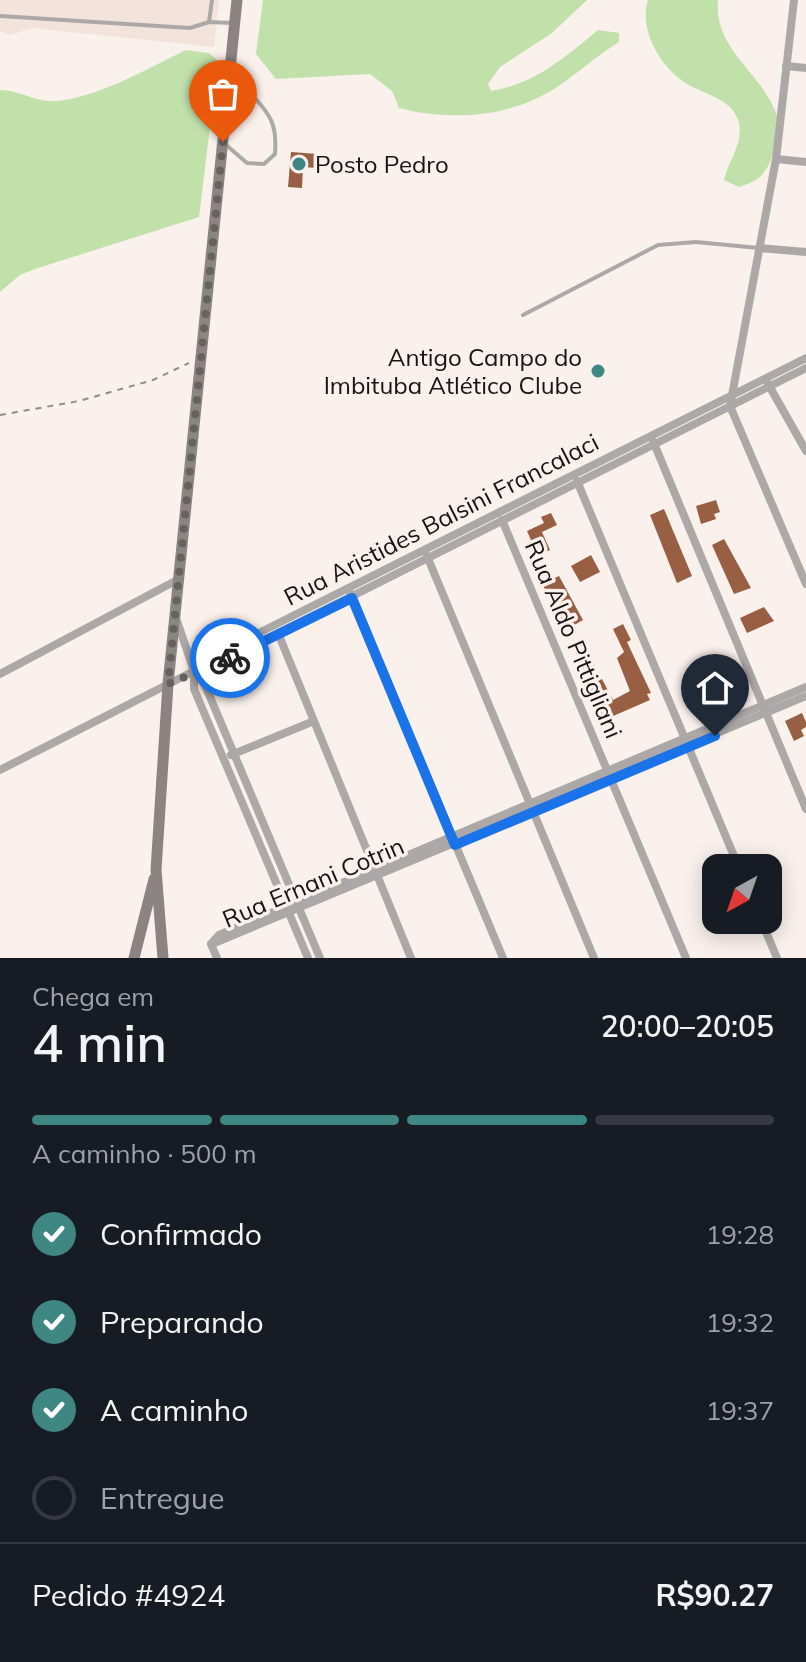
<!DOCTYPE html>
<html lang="pt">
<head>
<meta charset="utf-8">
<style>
	body { margin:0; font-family:Mulish,sans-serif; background:#242831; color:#f1f3f6; height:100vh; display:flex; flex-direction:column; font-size:30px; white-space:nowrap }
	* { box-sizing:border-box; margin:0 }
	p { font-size:26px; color:#9ea1a6 }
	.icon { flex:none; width:44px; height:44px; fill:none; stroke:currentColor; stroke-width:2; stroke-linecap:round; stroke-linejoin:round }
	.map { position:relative; height:958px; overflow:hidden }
	.side { display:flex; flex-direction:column; background:#171b24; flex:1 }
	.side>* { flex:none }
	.needle { width:52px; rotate:220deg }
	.buttons { position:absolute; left:702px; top:854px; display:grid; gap:16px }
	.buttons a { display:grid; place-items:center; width:80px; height:80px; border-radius:16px; background:#171b24; box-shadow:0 4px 20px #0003; font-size:40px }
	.pin { position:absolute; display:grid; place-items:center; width:68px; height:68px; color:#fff; margin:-82px -34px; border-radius:50% 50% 50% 0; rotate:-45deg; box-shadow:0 0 8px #0007 }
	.pin .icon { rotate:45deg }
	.courier { position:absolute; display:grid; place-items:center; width:80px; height:80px; margin:-40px; border:6px solid #1a73e8; border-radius:50%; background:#fff; color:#222; box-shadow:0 2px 10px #0007 }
	.overview em { font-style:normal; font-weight:600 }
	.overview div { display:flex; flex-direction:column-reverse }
	.overview { display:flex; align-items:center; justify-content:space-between; height:136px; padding:0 32px }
	h1 { font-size:52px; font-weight:600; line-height:60px }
	.bar { display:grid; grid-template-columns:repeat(4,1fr); gap:12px 8px; align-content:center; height:96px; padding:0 32px }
	.bar i { height:10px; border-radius:6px; background:#363941 }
	.bar .selected { background:#3f8784 }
	.bar p { grid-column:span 4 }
	.line { display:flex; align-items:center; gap:20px; padding:0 32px; border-top:2px solid #363941 }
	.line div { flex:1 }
	ol { padding:0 32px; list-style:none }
	li { display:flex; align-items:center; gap:24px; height:88px }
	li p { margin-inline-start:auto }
	li .icon { padding:8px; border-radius:50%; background:#3f8784; color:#fff; stroke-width:4 }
	li:last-child { color:#9ea1a6 }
	li i { width:44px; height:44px; border:4px solid #363941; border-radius:50% }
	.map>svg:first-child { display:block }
	.built { fill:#f4e3db }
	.green { fill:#c1e1ab }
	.building { fill:#985f42 }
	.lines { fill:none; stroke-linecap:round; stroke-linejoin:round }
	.path { stroke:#928b88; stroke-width:2; stroke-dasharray:6 6; stroke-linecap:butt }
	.lane { stroke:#ada8a8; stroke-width:4 }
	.street { stroke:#ada8a8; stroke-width:8 }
	.secondary { stroke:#8b8483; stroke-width:11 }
	.done { stroke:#67615f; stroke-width:8; stroke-dasharray:0 14.4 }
	.route { stroke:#1a73e8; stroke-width:10 }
	.poi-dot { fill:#3f8784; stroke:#faf0ec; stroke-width:3 }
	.labels { text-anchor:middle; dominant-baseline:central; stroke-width:7; stroke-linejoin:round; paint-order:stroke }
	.poi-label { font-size:24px; fill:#181413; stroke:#faf0ec; text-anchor:start }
	.street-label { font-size:24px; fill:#181413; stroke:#faf0ec }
</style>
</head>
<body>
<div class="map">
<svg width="806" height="958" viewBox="0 0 806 958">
	<rect width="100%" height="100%" fill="#faf0ec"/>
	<path class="built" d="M0,0H219L214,47L32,28L9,35L0,31Z"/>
	<path class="green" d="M263,0H587L552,33L500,67L488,84L491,91C535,84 564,58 598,30L619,33V42C596,56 576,75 554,89C508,118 449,121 399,108L392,91L370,74L276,79L256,54Z
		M648,0H718C713,48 761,72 776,113C781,126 775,143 772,156C766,175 758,181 739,187L724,180C729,159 745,142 738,120C732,100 705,94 689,85C662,70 638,30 648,0Z
		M186,50L209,53L218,61L199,217L35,269L20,275L0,292V90C19,90 38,103 56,101C100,97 146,69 186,50Z"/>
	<path class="building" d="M291,152L318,154L317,168L303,167L302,188L288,187Z
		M716,500L720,512L714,514L716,519L701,524L696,506Z
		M664,509L692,576L677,583L650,515Z
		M551,513L557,525L542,532L550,550L535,557L531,550L535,549L527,531L544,523L541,517Z
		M724,539L751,588L734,594L712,545Z
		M591,555L600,572L580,582L571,566Z
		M559,576L583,620L567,629L542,584Z
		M764,607L774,621L747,633L740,618Z
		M623,624L631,640L627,642L651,693L647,694L650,700L604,720L578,669L593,662L613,700L630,691L617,658L624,652L613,629Z
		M802,713L806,722V727L801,730L804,736L794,741L785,721Z"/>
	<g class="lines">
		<path class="path" d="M0,415L79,401L153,380L189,363"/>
		<path class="lane" d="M0,16L190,28L209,22L232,23
			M209,22L212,0
			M225,144L247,163L264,164L275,154C277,126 272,116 252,95L230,109
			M523,315L658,245L696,242L759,248"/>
		<path class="street" d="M794,0L776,159L730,406L806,584
			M786,66L806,68
			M776,159L806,162
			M759,248L806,252
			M767,382L806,451
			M653,441L806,809
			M577,481L739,868
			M502,520L686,958
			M427,556L594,958
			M350,593L503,958
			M177,621L194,671L205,685L320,958
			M278,633L411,958
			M195,670L207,659L806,358
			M194,672V689L308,958
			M0,674L179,579
			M231,755L314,721
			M0,770L194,671L211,667L806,368
			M761,920L777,958
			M211,944L219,935L806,687
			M211,944L217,958
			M212,944L806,696"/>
		<path class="secondary" d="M134,958L154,879
			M163,958L156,870L168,684L237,0"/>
	</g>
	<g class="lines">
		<path class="done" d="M223,142L168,684L230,658"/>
		<path class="route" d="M230,658L352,598L455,845L715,736"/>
	</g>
	<g class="poi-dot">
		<circle cx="299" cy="164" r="8"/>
		<circle cx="598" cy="371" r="8"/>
	</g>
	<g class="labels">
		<g class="poi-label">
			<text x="315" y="164">Posto Pedro</text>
			<text x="582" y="357" text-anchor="end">Antigo Campo do<tspan x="582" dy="28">Imbituba Atlético Clube</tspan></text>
		</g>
		<g class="street-label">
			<text transform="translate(441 519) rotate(-27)">Rua Aristides Balsini Francalaci</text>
			<text transform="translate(574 639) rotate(67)">Rua Aldo Pittigliani</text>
			<text transform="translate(313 882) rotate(-23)">Rua Ernani Cotrin</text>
		</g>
	</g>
</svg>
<div class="buttons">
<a><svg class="needle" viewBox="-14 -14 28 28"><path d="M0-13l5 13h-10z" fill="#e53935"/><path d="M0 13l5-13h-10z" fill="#9ea1a6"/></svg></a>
</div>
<div class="pin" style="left:223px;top:142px;background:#ea580c"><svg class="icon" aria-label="bag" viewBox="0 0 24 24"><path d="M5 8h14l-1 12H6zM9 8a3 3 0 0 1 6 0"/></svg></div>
<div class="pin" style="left:715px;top:736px;background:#1f2937"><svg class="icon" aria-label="home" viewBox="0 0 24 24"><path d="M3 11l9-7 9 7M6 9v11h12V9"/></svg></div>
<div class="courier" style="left:230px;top:658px"><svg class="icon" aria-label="bike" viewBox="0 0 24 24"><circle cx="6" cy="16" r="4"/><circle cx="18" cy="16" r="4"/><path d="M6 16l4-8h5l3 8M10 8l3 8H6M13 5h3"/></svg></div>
</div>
<section class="side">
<div class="overview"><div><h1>4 min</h1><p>Chega em</p></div><em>20:00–20:05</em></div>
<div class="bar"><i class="selected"></i><i class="selected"></i><i class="selected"></i><i></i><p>A caminho · 500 m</p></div>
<ol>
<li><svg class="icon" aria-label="check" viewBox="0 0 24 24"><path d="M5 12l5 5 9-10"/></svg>Confirmado<p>19:28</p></li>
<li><svg class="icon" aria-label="check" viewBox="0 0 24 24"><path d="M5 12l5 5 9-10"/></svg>Preparando<p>19:32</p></li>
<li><svg class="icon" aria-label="check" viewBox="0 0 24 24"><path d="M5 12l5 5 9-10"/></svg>A caminho<p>19:37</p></li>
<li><i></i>Entregue</li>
</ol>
<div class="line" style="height:104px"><div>Pedido #4924</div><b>R$90.27</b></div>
</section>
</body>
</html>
